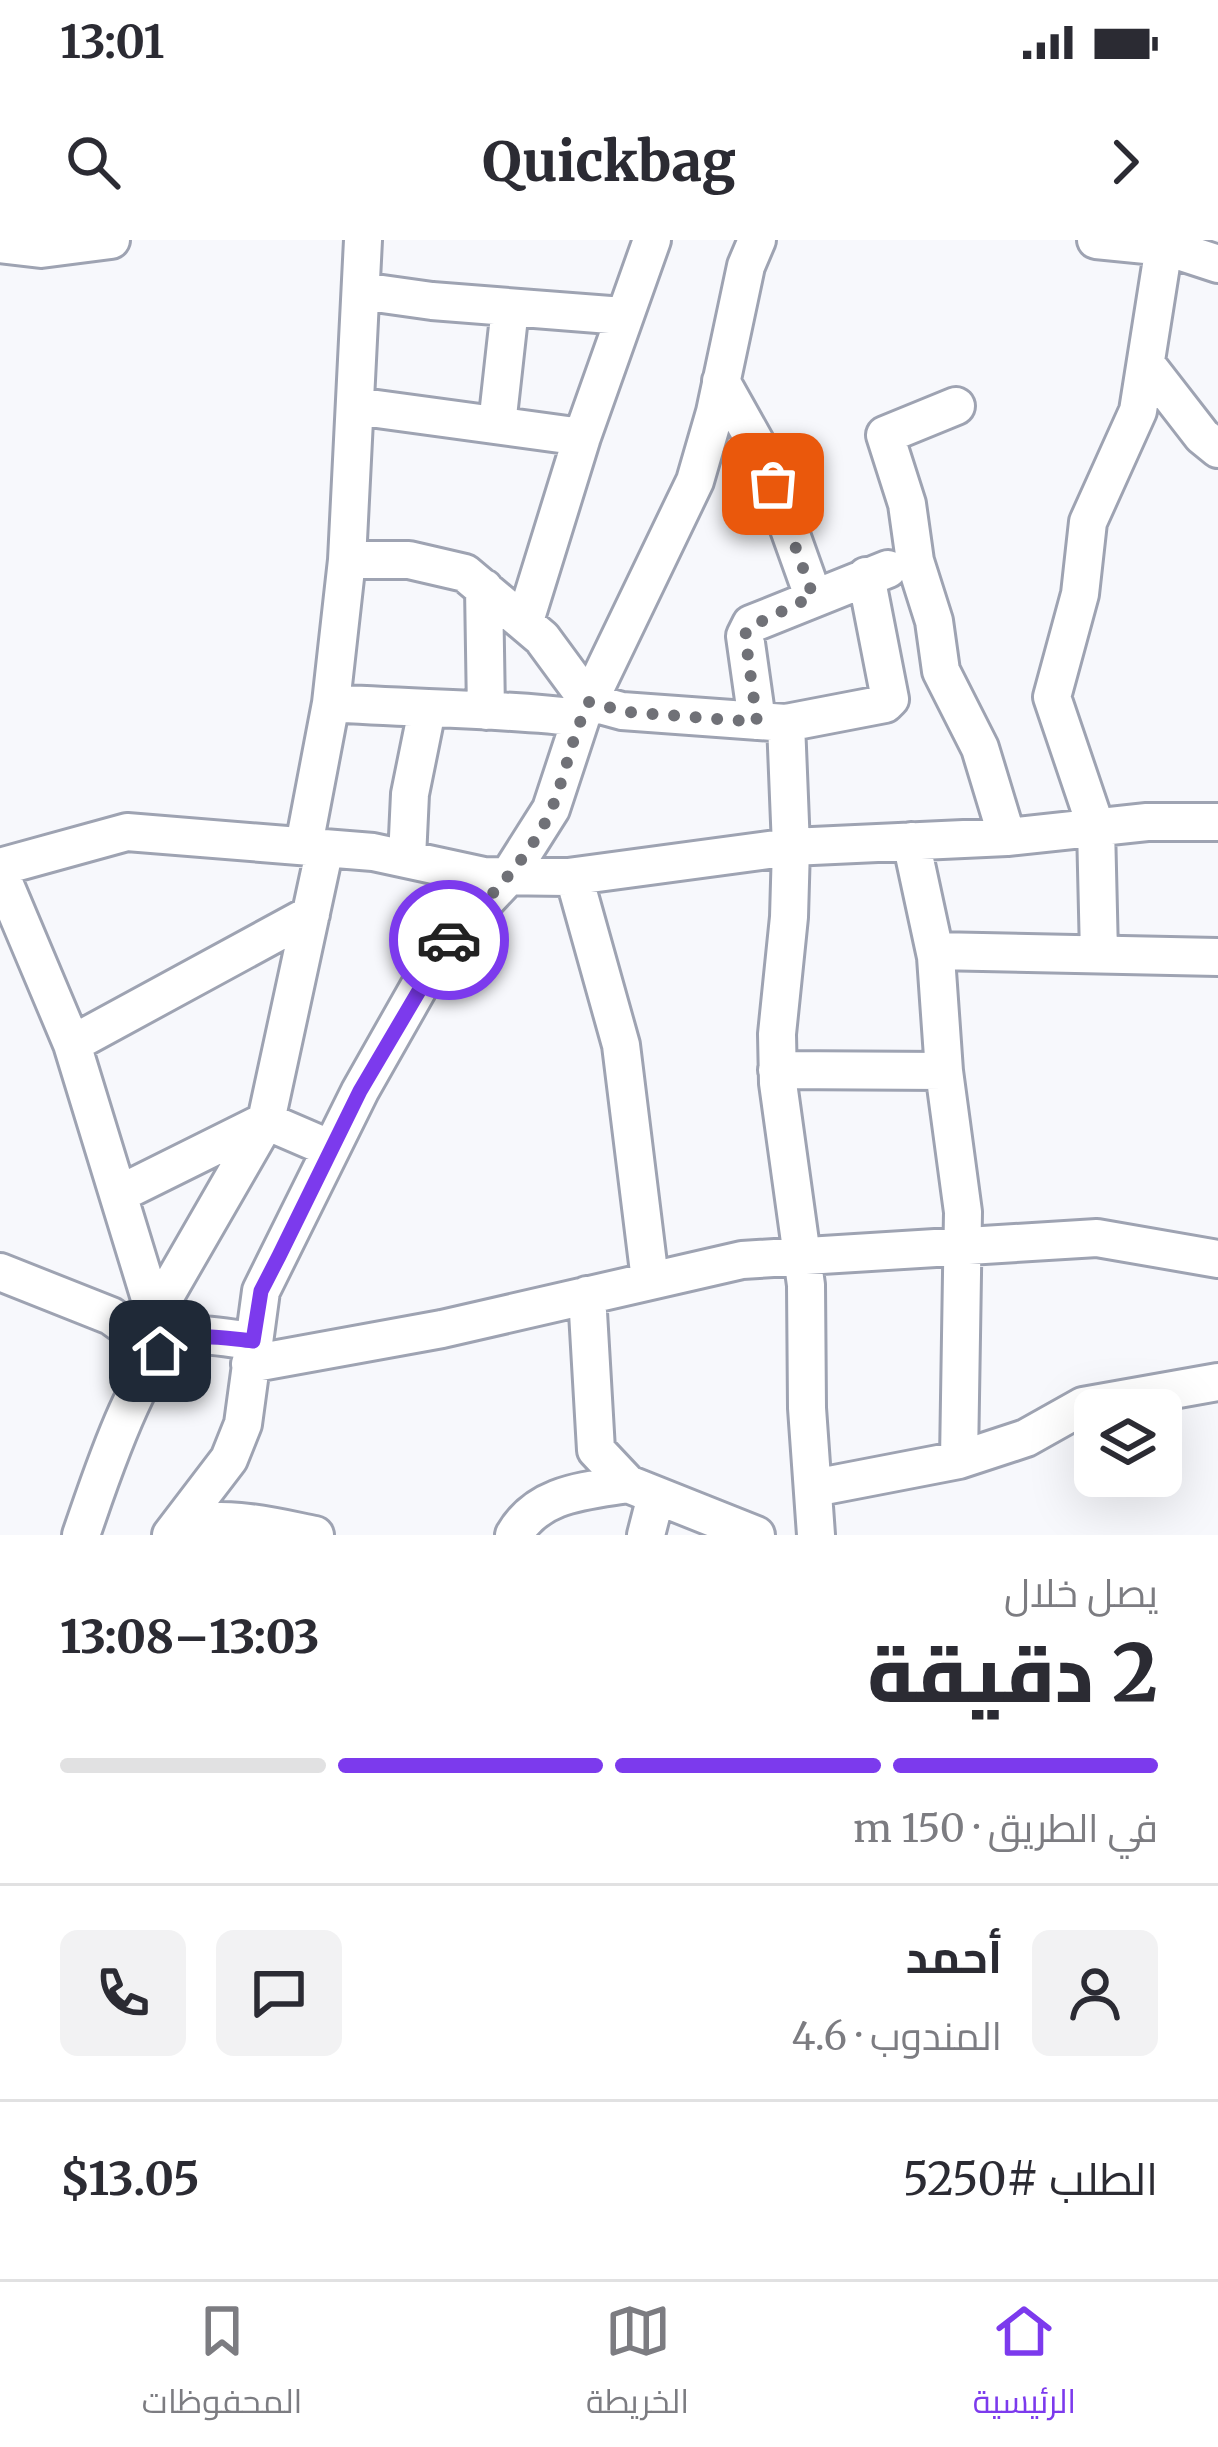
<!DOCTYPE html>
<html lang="ar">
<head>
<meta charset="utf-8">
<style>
	body { margin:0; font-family:Merriweather,Cairo,serif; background:#f2f2f3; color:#2b2b33; direction:rtl; height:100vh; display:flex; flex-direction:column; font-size:45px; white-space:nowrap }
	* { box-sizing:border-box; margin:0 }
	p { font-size:39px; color:#7c7c81 }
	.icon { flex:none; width:66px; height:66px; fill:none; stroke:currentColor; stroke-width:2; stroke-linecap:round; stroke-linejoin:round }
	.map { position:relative; height:1295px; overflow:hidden; direction:ltr }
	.side { display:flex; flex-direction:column; background:#fff; flex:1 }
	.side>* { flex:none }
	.controls { position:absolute; left:1074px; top:1149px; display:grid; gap:24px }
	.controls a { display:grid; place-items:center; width:108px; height:108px; border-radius:18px; background:#fff; box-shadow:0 12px 48px #0002; font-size:60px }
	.pin { position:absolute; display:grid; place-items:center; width:102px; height:102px; color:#fff; margin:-51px; border-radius:24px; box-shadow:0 6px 18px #0006 }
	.courier { position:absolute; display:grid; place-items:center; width:120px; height:120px; margin:-60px; border:9px solid #7c3aed; border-radius:50%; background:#fff; color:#222; box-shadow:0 3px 15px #0007 }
	.summary em { font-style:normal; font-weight:800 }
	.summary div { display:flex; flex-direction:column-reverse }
	.summary { display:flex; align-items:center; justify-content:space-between; height:204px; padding:0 60px }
	h1 { font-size:78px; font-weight:800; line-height:90px }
	.bar { display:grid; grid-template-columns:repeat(4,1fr); gap:18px 12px; align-content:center; height:144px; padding:0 60px }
	.bar i { height:15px; border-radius:9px; background:#e1e1e2 }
	.bar .selected { background:#7c3aed }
	.bar p { grid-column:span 4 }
	.line { display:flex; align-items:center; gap:30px; padding:0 60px; border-top:3px solid #e1e1e2 }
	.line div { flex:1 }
	.round { display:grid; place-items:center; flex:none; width:126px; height:126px; border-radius:18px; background:#f2f2f3 }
	.status { display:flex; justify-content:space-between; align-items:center; height:84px; padding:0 60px; background:#fff; direction:ltr }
	.status svg { height:33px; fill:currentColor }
	header { display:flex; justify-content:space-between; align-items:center; height:156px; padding:0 60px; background:#fff; font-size:54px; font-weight:800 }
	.tab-bar { display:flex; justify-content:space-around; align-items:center; height:168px; border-top:3px solid #e1e1e2; background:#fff; font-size:33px; color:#7c7c81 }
	.tab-bar a { display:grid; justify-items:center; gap:6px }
	.tab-bar .selected { color:#7c3aed }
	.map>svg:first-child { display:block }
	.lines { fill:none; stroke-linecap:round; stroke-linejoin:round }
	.minor-casing { stroke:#9ea3b2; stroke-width:42 }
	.minor { stroke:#fff; stroke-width:36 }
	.done { stroke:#707177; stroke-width:12; stroke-dasharray:0 21.6 }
	.route { stroke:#7c3aed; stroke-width:15 }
</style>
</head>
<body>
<div class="status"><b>13:01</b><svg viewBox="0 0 49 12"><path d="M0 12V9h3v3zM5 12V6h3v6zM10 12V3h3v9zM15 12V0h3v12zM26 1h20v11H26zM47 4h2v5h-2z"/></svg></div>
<header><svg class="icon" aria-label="forward" viewBox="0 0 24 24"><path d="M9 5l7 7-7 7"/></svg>Quickbag<svg class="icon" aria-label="search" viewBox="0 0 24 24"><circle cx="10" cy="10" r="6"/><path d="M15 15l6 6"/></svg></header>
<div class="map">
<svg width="1218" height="1295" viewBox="0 0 1218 1295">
	<rect width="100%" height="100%" fill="#f7f8fc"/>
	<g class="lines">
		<g class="minor-casing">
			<path id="minor" d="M1096,0L1166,7L1218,24
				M0,4L41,9L111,0
				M361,51L432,61L623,76
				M1147,125L1202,196L1218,209
				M721,141L763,216L813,356
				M355,166L582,197
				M956,166L885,195L907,264L915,321L934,381L941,431L980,508L1007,597
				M497,185L510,68
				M347,320H409L465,333L542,398L589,462L622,471L786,483L885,464L890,459L866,336
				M484,348L486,471
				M525,381L582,197L652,0
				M331,463C415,469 498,468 581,478
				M757,481L745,396L751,384L888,329
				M786,483L791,607L789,677L777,794L778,843L806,1045L807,1168L816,1295
				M911,601L936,717L944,831L963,972L959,1220
				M304,605L331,463L347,320L363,0
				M407,618L410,554L427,470
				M0,627L127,592L373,612L484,636L568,637L791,607L1007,597L1147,582H1218
				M0,633L72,804L155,1075
				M574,637L621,805L650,1040
				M935,711L1218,717
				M1099,714L1096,587L1052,457L1080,354L1088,282L1138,171L1165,0
				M72,804L311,674
				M777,830L944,831
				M119,954L266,881L331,909
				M0,1032L111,1076L157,1109
				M587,1055L596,1210L628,1244L756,1295
				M141,1098L266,881L325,608
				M250,1124L442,1089L742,1020L1097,998L1218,1019
				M814,1248L959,1220L1026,1198L1083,1166L1218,1142
				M179,1286C225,1274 270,1286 315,1295
				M81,1295C96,1253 139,1114 179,1099C200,1091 230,1099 253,1101
				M171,1295L229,1219L243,1184L261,1051L360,851L441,708L508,637L551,569L581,478L695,241L715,172L746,26L757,0
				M514,1295C538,1253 584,1251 628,1244
				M646,1295L656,1256"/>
		</g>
		<use href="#minor" class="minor"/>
	</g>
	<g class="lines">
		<path class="done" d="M449,700C486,659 530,620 552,568C566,533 572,495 589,462L628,472L757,482L745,395L748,388L813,356L773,244"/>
		<path class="route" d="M160,1111C188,1089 220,1098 253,1101L261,1051L279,1016L360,851L449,700"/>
	</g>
</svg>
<div class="controls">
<a><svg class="icon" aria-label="layers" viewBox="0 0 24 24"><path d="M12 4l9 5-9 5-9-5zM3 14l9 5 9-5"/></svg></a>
</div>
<div class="pin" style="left:773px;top:244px;background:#ea580c"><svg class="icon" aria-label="bag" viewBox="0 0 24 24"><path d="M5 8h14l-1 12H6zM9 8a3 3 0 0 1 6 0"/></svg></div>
<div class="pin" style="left:160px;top:1111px;background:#1f2937"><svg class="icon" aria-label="home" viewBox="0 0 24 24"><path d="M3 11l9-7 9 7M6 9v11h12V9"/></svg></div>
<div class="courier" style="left:449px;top:700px"><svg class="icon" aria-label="car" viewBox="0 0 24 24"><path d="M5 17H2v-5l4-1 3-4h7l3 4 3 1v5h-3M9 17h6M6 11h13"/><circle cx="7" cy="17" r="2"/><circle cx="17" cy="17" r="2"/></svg></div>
</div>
<section class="side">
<div class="summary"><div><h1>2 دقيقة</h1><p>يصل خلال</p></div><em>13:03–13:08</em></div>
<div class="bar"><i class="selected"></i><i class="selected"></i><i class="selected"></i><i></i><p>في الطريق · 150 m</p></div>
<div class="line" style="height:216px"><a class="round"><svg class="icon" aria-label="person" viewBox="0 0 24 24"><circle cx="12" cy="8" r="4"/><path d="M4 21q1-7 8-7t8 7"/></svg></a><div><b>أحمد</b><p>المندوب · 4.6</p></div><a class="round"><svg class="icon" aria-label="chat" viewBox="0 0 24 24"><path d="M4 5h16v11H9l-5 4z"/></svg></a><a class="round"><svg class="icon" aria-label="phone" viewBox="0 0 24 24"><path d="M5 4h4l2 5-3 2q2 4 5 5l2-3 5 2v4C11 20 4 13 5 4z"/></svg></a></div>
<div class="line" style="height:156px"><div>الطلب #5250</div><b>$13.05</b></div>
</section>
<nav class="tab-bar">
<a class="selected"><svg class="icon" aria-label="home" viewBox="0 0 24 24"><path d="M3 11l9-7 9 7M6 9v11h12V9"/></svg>الرئيسية</a>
<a><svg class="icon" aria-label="map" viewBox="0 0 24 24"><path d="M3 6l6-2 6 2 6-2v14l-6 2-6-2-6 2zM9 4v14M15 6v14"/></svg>الخريطة</a>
<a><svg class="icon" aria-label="saved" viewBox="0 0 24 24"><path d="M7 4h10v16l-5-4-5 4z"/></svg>المحفوظات</a>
</nav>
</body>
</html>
